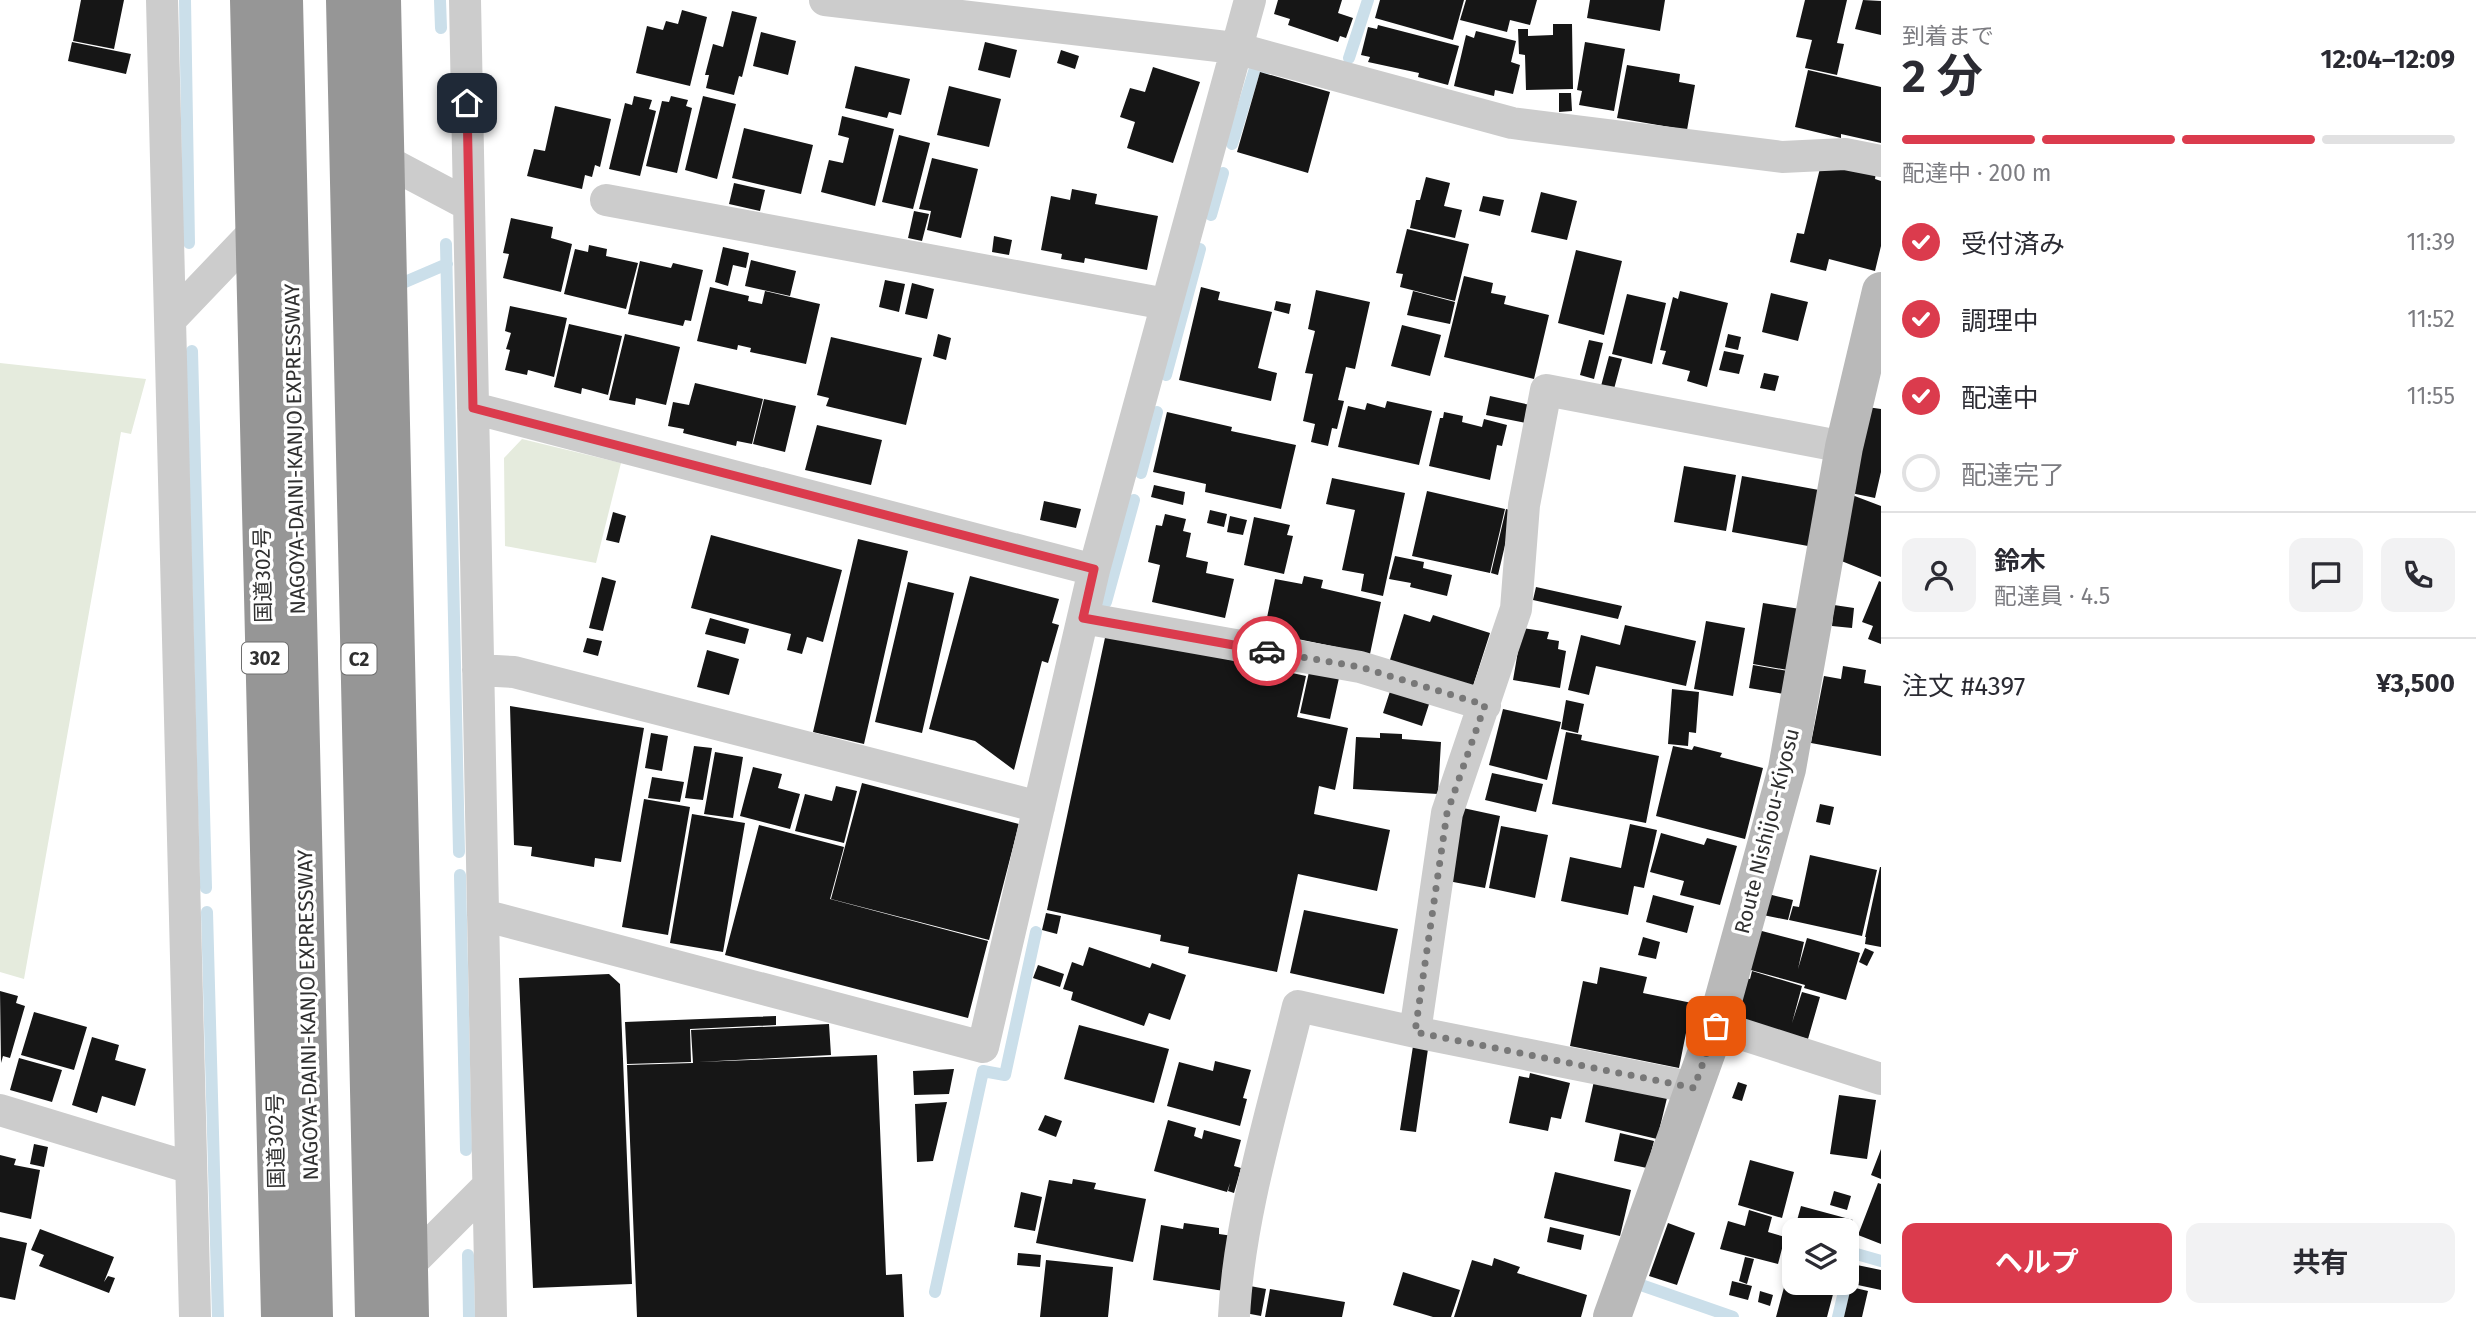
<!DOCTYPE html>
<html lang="ja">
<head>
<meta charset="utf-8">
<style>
	body { margin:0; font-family:"Fira Sans","Noto Sans JP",sans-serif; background:#f2f2f3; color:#2b2b33; height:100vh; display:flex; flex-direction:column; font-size:26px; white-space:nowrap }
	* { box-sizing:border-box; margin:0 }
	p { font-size:23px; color:#7c7c81 }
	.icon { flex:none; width:38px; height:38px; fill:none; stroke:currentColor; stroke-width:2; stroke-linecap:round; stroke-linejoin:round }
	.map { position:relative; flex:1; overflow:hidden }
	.panel { display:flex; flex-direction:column; background:#fff; width:595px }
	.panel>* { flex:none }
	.fabs { position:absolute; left:1782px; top:1218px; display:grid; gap:14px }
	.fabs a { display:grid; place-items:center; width:77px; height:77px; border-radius:14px; background:#fff; box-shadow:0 4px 10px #0003; font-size:35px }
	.pin { position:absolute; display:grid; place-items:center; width:60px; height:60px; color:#fff; margin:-30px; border-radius:14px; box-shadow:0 4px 10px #0006 }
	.courier { position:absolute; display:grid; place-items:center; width:70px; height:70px; margin:-35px; border:5px solid #db3b4d; border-radius:50%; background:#fff; color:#222; box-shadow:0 2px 9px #0007 }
	.overview em { font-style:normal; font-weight:700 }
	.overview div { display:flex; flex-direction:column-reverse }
	.overview { display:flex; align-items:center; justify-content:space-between; height:119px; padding:0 21px }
	h1 { font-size:46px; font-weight:700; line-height:52px }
	.bar { display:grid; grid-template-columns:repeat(4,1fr); gap:10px 7px; align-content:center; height:84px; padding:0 21px }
	.bar i { height:9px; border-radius:5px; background:#e1e1e2 }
	.bar .current { background:#db3b4d }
	.bar p { grid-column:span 4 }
	.line { display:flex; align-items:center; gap:18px; padding:0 21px; border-top:2px solid #e1e1e2 }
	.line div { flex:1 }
	.round { display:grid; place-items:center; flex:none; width:74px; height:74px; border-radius:14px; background:#f2f2f3 }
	ol { padding:0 21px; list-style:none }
	li { display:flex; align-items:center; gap:21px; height:77px }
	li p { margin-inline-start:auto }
	li .icon { padding:7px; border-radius:50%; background:#db3b4d; color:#fff; stroke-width:4 }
	li:last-child { color:#7c7c81 }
	li i { width:38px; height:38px; border:4px solid #e1e1e2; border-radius:50% }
	.cta { display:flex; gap:14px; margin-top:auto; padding:14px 21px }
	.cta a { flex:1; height:80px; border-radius:14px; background:#db3b4d; color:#fff; font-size:28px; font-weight:700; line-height:80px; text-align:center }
	.cta a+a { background:#f2f2f3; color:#2b2b33 }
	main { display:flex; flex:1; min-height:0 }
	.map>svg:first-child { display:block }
	.green { fill:#e5ebdd }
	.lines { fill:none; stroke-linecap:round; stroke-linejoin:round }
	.stream { stroke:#cbdfea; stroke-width:12 }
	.building { fill:#161616 }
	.street { stroke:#ccc; stroke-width:32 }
	.secondary { stroke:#b9b9b9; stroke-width:38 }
	.highway { stroke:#969696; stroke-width:38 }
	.done { stroke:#787878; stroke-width:7; stroke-dasharray:0 12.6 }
	.route { stroke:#db3b4d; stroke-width:9 }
	.labels { text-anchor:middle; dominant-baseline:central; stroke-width:7; stroke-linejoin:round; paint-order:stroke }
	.shield { fill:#fff; stroke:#6d6d6d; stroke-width:2 }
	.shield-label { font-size:19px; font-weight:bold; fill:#2f2f2f }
	.street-label { font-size:21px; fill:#2f2f2f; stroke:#fff }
</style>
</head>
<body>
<main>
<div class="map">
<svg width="1881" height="1317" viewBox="0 0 1881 1317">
	<rect width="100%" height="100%" fill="#fff"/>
	<path class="green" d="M0,363L146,379L131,434L121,432L24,979L0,972Z
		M522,439L621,463L596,563L505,546L504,458Z"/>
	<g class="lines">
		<path class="stream" d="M185,0L189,243
			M440,0L441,28
			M1349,58L1368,0
			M1232,144L1256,65L1268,68
			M1211,215L1223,173
			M446,244L459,852
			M405,282L447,264
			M192,351L206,888
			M1166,375L1200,249
			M1141,473L1157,412
			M1106,602L1134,500
			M460,875L466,1150
			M207,912L218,1317
			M468,1255L469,1317
			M1846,1282L1853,1253L1881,1261
			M1641,1285L1733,1317
			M935,1292L983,1071L1005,1075L1036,932
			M1838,1317L1846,1283"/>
	</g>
	<path class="building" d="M81,0H124L114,49L73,41Z
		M1278,0H1342L1338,13L1353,18L1346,38L1340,36L1338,42L1288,25L1290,19L1274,14Z
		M1380,0H1464L1453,40L1375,18Z
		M1466,0H1537L1530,25L1510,20L1507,32L1460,20Z
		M1590,0H1665L1660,31L1587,18Z
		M1805,0H1847L1837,43L1844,44L1837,75L1805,68L1812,40L1796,37Z
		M1863,0L1881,1V35L1855,29Z
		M682,10L707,17L690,86L636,73L647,26L663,30L666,21L678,24Z
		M732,11L757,17L742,77L739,76L734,95L706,88L709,75H705L713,44L723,47Z
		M1553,24H1572L1573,89L1526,90L1525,55L1519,54L1518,29H1528V36L1553,35Z
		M1378,25L1459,46L1448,85L1418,77L1419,73L1368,62L1370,57L1361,55L1368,27L1377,29Z
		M1476,31L1516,41L1511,62L1520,65L1513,94L1495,90L1494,96L1454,86L1466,35L1474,38Z
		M761,32L796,41L788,75L753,66Z
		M72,42L131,54L126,74L68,61Z
		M985,42L1017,50L1010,78L978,70Z
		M1585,42L1625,49L1614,111L1579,105L1582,91L1577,90Z
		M1061,50L1079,56L1075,69L1057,63Z
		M1627,65L1680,74L1679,82L1695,85L1687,130L1617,118Z
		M855,66L910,79L901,115L889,112L887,118L845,108Z
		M1153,67L1200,82L1173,163L1127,148L1135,122L1120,117L1130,88L1145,92Z
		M1808,70L1881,87V143L1841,134V138L1795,127Z
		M1260,72L1330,92L1308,173L1237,152Z
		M949,86L1001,99L989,147L937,135Z
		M1559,93H1571L1572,111L1559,112Z
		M634,96L652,100L649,109L656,111L640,176L609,169L625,103L632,105Z
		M671,96L688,100L686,106L692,108L677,173L646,166L662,101L669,102Z
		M703,96L736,104L717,179L685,170Z
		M555,106L611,119L600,167L595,165L592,177L585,175L582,189L527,176L534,149L545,151Z
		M842,116L894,129L875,206L821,192L829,160L843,163L849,138L838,135Z
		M744,128L813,145L801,194L732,178Z
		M899,135L930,143L913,209L882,202Z
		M932,158L978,169L961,238L927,230L931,211L919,209Z
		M1822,160L1876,172L1875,179L1881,181V246L1875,271L1829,259L1826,271L1790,262L1797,233L1804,234Z
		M1426,177L1450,183L1444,206L1462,210L1455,238L1410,228L1416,200H1420Z
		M734,183L765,190L760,211L729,204Z
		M1072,189L1097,194L1095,204L1158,216L1147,270L1085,258L1084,263L1061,259L1062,254L1041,250L1051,196L1070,200Z
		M1541,192L1577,201L1567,240L1531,232Z
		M1483,196L1504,200L1500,216L1479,211Z
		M914,211L929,214L922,241L908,238Z
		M511,218L553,227L551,238L572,244L561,292L503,278L509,254L503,253Z
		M1407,229L1469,244L1455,301L1400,287L1403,274L1396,273Z
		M994,236L1012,240L1009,255L992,252Z
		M589,245L607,249L606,256L638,263L626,309L564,294L575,249L588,252Z
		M723,247L749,253L746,268L733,265L728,286L715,282Z
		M1576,250L1622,261L1604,335L1558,323Z
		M751,260L796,271L790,296L745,286Z
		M640,261L671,268L673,263L703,270L691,321L685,320L683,326L628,314Z
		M1464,276L1493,283L1491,293L1506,296L1504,304L1549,315L1534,379L1444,357Z
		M885,280L905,284L899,312L879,307Z
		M912,283L934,289L927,319L905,314Z
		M710,287L749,296L748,301L762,304L765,291L820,304L806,364L750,352L751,348L738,345L737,350L697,341Z
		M1201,287L1220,292L1218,300L1272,312L1258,368L1277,373L1271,401L1179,380Z
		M1316,290L1370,302L1355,369L1346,367L1338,400L1344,401L1337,429L1332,428L1328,446L1311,442L1315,424L1303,421L1313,374L1305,373L1315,331L1308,329Z
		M1413,291L1455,302L1450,324L1407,315Z
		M1680,291L1728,303L1707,387L1687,381L1690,371L1662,364L1666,351L1660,350L1673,297L1678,299Z
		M1771,293L1808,302L1798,341L1762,332Z
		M1627,294L1666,303L1652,364L1612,354Z
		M1276,301L1291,304L1289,314L1274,310Z
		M510,306L567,318L554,377L528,370L527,375L505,370L510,350L506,349L511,333L505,331Z
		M569,324L622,336L608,395L582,388L581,394L554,387Z
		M1402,325L1441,335L1430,376L1391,366Z
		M625,334L680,347L666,405L636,398L635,405L609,400Z
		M938,334L951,338L946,360L933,356Z
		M1728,334L1741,337L1738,350L1725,347Z
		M831,337L922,358L906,425L826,406L829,398L817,395Z
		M1589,340L1603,343L1594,379L1580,375Z
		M1724,351L1744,355L1739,374L1719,370Z
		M1609,356L1622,359L1614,389L1601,386Z
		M1764,373L1779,376L1775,391L1760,388Z
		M695,383L763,399L752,444L737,441L736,446L683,433L684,429L668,426L673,402L689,405Z
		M1490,396L1530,405L1526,423L1486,415Z
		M764,399L796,406L785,452L753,444Z
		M1387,401L1432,411L1419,465L1338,447L1348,406L1365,410L1367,403L1385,408Z
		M1867,407L1881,409V472L1875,498L1851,493Z
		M1167,412L1232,427L1231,431L1296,445L1281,509L1205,492L1206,484L1153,472Z
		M1444,412L1463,416L1462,422L1482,427L1484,419L1507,425L1502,446L1497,445L1490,480L1429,466L1440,418H1443Z
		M817,425L882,440L871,485L805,470Z
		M1684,466L1736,475L1726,531L1674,522Z
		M1742,476L1819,490L1808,546L1732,532Z
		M1332,478L1405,493L1383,596L1361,591L1364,574L1342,570L1355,510L1326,504Z
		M1154,485L1185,492L1183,505L1151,497Z
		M1427,491L1505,509L1490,573L1412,556Z
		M1852,495L1881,506V577L1839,560Z
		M1044,501L1081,509L1076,528L1040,520Z
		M1506,509L1513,511L1498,575L1491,573Z
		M1210,510L1227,514L1224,527L1207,523Z
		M613,512L626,516L619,543L606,540Z
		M1165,514L1186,519L1183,531L1191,533L1186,557L1208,562L1206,573L1234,579L1225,618L1152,602L1160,565L1148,562L1156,525L1162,526Z
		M1230,516L1247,520L1243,535L1227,532Z
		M1254,517L1290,525L1287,535L1293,536L1284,574L1244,565Z
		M711,535L842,570L823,642L807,637L802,654L787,650L791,634L691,608Z
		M858,539L908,551L864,744L813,732Z
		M1395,556L1424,562L1423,568L1452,575L1447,596L1410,587L1411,583L1389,579Z
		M970,576L1059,599L1052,623L1059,625L1048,663L1042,661L1014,770L975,741L929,729Z
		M1304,576L1323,580L1321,588L1381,602L1370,654L1264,632L1275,579L1302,584Z
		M602,577L616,581L603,631L589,628Z
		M1879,581L1881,582V644L1868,639L1873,626L1862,622Z
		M908,582L954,593L922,733L875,722Z
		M1536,587L1622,606L1618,619L1533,600Z
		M1763,603L1800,609L1788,670L1753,664Z
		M1834,605L1854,608L1852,628L1832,626Z
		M1404,614L1430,622L1433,615L1490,633L1472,689L1389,663Z
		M710,618L749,629L745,644L705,634Z
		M1706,621L1745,628L1733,696L1694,689Z
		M1625,625L1696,641L1686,686L1596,666L1589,695L1568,690L1581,635L1620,645Z
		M1522,628L1549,632L1547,639L1559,641L1558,649L1566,651L1560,688L1513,680Z
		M1106,633L1306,676L1297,717L1348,728L1335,790L1319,786L1314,814L1390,830L1377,891L1298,874L1277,972L1188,953L1189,947L1160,941L1161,935L1047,910Z
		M587,638L602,641L598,656L583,652Z
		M707,650L739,659L729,695L697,687Z
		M1753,665L1788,671L1784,694L1749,688Z
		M1843,666L1866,670L1864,683L1881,686V756L1811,743L1824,676L1841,679Z
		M1309,672L1339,678L1330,719L1300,713Z
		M1392,685L1431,698L1422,726L1383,713Z
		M1672,689L1699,692L1696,733L1689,732L1688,746L1668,744Z
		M1566,700L1584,704L1578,733L1561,729Z
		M510,706L644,728L621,862L595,858L594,867L531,856L532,847L514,845Z
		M1503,709L1561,722L1547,780L1489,765Z
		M1566,732L1582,735L1581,740L1659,756L1646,823L1552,804Z
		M651,733L668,736L662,771L645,768Z
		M1380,733L1402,734V739L1441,742L1438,794L1353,789L1356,737L1380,738Z
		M694,746L712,748L703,800L685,798Z
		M1673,746L1692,750L1694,746L1722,753L1720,757L1763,768L1745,839L1656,816Z
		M715,752L743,757L733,818L704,814Z
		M753,767L782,774L778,788L800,794L790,829L740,816Z
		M1492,773L1543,784L1536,812L1485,800Z
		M652,777L684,782L680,802L648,798Z
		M862,783L1019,824L989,940L831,899Z
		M836,786L857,791L844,843L795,831L805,794L832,801Z
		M644,799L690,807L668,935L622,927Z
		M1820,804L1834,807L1830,825L1816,822Z
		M1463,808L1500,816L1485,888L1448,881Z
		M692,814L745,823L723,952L670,943Z
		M1630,824L1657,830L1644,888L1634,886L1628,915L1561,901L1570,857L1621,868Z
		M759,825L844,847L830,899L988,941L968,1018L725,955Z
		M1501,826L1548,835L1535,898L1489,888Z
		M1661,833L1704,845L1707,838L1737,846L1720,905L1680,895L1684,881L1650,872Z
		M1810,855L1877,870L1862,936L1789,920L1793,906L1799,907Z
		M1880,867H1881V947L1865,944L1866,937H1865Z
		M1768,894L1793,900L1788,920L1763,915Z
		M1653,895L1694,906L1687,933L1646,922Z
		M1304,910L1398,929L1384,994L1290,973Z
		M1046,913L1061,916L1057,934L1042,930Z
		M1758,930L1804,942L1798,969L1807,938L1860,953L1846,1000L1804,988L1805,985L1747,969Z
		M1643,937L1660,942L1656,959L1638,955Z
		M1089,947L1150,968L1152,963L1186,975L1170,1020L1149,1013L1144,1026L1071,1000L1073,992L1063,989L1072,962L1083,966Z
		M1865,948L1874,952L1867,966L1859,962Z
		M1038,965L1064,974L1060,987L1033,978Z
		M1600,967L1647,977L1643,993L1692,1003L1679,1068L1570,1046L1583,981L1597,984Z
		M1752,971L1802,986L1792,1023L1802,992L1820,997L1808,1039L1733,1019L1745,978L1750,979Z
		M609,974L620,984L632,1284L533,1288L519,978Z
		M0,991L18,996L16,1003L25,1006L10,1058L3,1056L1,1063Z
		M34,1012L87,1027L74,1070L21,1055Z
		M776,1016V1025L690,1029L691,1062L627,1064L625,1022Z
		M829,1024L831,1055L698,1062L877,1055L886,1275L902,1274L904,1317H637L627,1065L693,1063L691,1030Z
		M1079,1025L1169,1049L1154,1103L1064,1079Z
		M92,1037L119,1045L115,1060L146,1069L135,1106L102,1096L97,1113L72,1105Z
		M1413,1046L1428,1049L1416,1132L1400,1130Z
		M19,1058L62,1070L52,1102L10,1090Z
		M1215,1061L1251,1070L1243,1098L1247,1099L1240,1126L1167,1106L1179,1062L1213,1071Z
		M954,1069L949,1094L914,1095L913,1071Z
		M1530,1073L1570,1083L1561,1119L1551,1117L1548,1131L1509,1123L1519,1076L1529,1078Z
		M1594,1081L1667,1098L1657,1139L1585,1122Z
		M1738,1082L1747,1085L1742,1101L1732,1098Z
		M1839,1095L1876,1100L1867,1159L1830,1154Z
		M947,1102L933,1161L917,1162L915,1104Z
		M1045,1115L1062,1121L1056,1137L1038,1130Z
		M1168,1120L1196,1128L1194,1136L1202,1139L1204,1130L1241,1140L1234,1166L1241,1168L1234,1193L1228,1191L1230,1183L1227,1192L1154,1171Z
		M1620,1133L1654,1141L1647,1168L1614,1161Z
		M34,1144L48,1147L44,1167L30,1164Z
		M1881,1149V1179L1871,1175Z
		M0,1155L16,1159L14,1165L40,1170L31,1219L0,1212Z
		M1750,1160L1794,1172L1782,1218L1738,1205Z
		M1555,1172L1631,1190L1620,1236L1544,1218Z
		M1073,1179L1096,1183L1094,1189L1146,1199L1133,1262L1036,1243L1049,1180L1072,1184Z
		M1878,1183L1881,1184V1244L1858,1235Z
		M1834,1191L1851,1196L1847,1210L1830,1205Z
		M1021,1192L1042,1197L1035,1231L1014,1227Z
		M1801,1206L1853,1220L1847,1244L1846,1230H1808V1228L1796,1224Z
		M1749,1210L1772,1217L1768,1232L1785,1237L1778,1264L1720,1249L1728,1221L1745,1226Z
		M1184,1223L1219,1228V1234L1233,1236L1224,1291L1153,1280L1161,1225L1183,1229Z
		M1668,1223L1695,1233L1677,1285L1649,1276Z
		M1550,1227L1584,1235L1581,1250L1547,1242Z
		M40,1229L114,1257L104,1282L108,1276L115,1278L109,1293L39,1266L44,1255L31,1250Z
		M0,1237L27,1243L15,1300L0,1297Z
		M1018,1253L1041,1255L1040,1267L1017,1265Z
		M1745,1257L1754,1259L1747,1284L1739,1281Z
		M1494,1258L1520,1267L1517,1273L1587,1295L1581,1317H1454L1472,1260L1492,1266Z
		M1046,1260L1113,1267L1108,1317H1040Z
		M1857,1265L1881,1270V1290L1853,1284Z
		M1403,1272L1460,1290L1451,1317H1433L1393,1305Z
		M1786,1280L1794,1283H1836L1827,1317H1776Z
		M1732,1281L1752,1286L1748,1300L1729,1295Z
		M1250,1286L1266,1289L1261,1316L1245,1313Z
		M1851,1287L1868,1291L1862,1317H1844Z
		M1270,1289L1345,1302L1342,1317H1265Z
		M1760,1291L1773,1295L1770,1306L1758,1302Z"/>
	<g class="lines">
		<path class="street" d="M162,0L195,1317
			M465,0L491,1317
			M825,0L1235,48L1512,123L1782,157L1845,154L1881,161
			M386,161L469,205
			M606,200L1166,304
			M170,320L255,231
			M473,408L1094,570
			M1083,618L1360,667L1485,705
			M478,670L514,672L1039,807
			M483,915L983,1047L1094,570L1250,0
			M1716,1026L1881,1079
			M1415,1032L1447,813L1516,609L1524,505L1546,390L1844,447
			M0,1110L191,1168
			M409,1265L488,1186
			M1234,1317C1239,1215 1274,1105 1298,1006L1415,1032L1694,1088"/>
		<path class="secondary" d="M1612,1317L1716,1026L1787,769L1844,447L1881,291"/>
		<path class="highway" d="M249,0L280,1317
			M284,0L314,1317
			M345,0L374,1317
			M382,0L410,1317"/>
	</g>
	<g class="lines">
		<path class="done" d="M1267,651L1360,667L1485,705L1447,813L1415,1032L1694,1088L1716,1026"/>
		<path class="route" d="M467,103L473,408L1094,569L1083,618L1267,651"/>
	</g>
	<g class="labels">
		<g class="shield">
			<rect x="242" y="642.5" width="46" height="31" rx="5"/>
			<rect x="341.5" y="643.5" width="35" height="31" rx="5"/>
		</g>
		<g class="shield-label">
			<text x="265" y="658">302</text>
			<text x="359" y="659">C2</text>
		</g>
		<g class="street-label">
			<text transform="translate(295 449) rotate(-91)">NAGOYA-DAINI-KANJO EXPRESSWAY</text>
			<text transform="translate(263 575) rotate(-91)">国道302号</text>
			<text transform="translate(1767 831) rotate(-76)">Route Nishijou-Kiyosu</text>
			<text transform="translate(308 1015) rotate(-91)">NAGOYA-DAINI-KANJO EXPRESSWAY</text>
			<text transform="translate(276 1141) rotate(-91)">国道302号</text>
		</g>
	</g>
</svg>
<div class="fabs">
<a><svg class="icon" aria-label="layers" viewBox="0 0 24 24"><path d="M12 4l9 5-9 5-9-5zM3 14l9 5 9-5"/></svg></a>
</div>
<div class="pin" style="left:1716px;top:1026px;background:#ea580c"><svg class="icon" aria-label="bag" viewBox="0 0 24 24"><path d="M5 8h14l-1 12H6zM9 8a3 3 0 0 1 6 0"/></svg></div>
<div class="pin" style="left:467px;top:103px;background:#1f2937"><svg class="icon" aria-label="home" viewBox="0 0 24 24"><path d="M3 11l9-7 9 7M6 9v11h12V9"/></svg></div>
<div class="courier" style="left:1267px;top:651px"><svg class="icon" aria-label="car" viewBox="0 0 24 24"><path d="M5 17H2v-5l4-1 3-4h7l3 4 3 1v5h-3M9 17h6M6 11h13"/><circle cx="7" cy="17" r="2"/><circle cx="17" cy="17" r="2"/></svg></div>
</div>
<section class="panel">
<div class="overview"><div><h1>2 分</h1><p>到着まで</p></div><em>12:04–12:09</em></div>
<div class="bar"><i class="current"></i><i class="current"></i><i class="current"></i><i></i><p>配達中 · 200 m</p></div>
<ol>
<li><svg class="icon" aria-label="check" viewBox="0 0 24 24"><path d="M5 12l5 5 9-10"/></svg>受付済み<p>11:39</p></li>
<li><svg class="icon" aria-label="check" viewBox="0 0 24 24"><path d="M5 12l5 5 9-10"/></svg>調理中<p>11:52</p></li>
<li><svg class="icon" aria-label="check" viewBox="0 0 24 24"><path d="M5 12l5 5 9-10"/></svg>配達中<p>11:55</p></li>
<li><i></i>配達完了</li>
</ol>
<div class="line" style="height:126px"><a class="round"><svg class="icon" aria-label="person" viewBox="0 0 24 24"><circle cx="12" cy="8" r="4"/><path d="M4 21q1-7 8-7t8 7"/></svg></a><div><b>鈴木</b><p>配達員 · 4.5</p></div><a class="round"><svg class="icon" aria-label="chat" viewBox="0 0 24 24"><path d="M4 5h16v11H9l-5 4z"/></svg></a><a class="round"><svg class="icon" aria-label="phone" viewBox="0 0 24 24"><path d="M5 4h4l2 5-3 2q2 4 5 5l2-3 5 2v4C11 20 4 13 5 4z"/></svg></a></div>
<div class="line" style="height:91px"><div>注文 #4397</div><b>¥3,500</b></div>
<div class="cta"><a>ヘルプ</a><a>共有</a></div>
</section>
</main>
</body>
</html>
